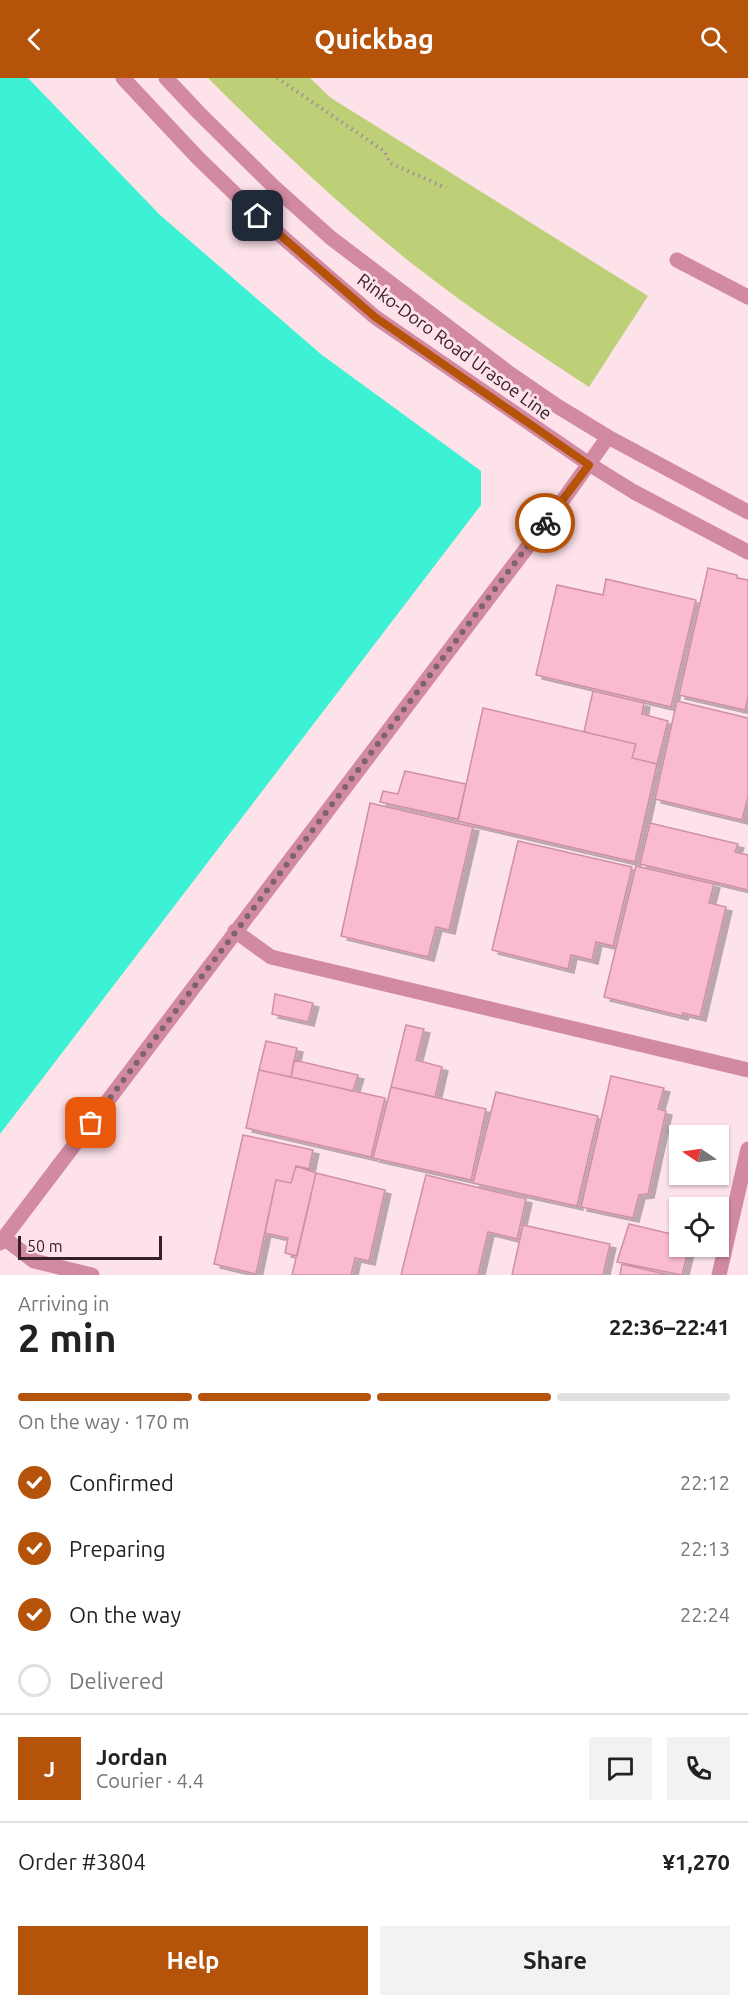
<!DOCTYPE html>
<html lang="en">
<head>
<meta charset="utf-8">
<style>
	body { margin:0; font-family:Ubuntu,sans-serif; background:#f2f2f2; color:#222; height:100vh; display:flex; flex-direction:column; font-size:22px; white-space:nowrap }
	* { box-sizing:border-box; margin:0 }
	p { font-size:20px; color:#767676 }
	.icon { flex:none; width:33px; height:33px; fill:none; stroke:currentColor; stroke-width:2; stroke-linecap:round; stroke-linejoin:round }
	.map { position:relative; height:1197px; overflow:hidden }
	.side { display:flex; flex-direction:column; background:#fff; flex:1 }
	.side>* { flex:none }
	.needle { width:39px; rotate:283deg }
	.fabs { position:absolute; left:669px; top:1047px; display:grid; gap:12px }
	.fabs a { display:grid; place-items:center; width:60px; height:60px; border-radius:0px; background:#fff; box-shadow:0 2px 4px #0004; font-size:30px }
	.scale { position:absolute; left:18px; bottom:15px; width:144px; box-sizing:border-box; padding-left:6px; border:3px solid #382028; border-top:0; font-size:16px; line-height:21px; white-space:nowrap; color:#382028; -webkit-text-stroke:4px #fde2ea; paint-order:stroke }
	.pin { position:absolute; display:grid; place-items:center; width:51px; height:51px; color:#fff; margin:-26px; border-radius:12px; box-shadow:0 3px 9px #0006 }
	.courier { position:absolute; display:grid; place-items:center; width:60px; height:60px; margin:-30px; border:4px solid #b45309; border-radius:50%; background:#fff; color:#222; box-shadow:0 2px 8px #0007 }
	.headline em { font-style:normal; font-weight:700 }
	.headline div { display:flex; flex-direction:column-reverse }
	.headline { display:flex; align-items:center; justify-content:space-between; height:102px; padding:0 18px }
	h1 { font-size:39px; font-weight:700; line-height:45px }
	.bar { display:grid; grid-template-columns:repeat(4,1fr); gap:9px 6px; align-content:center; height:72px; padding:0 18px }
	.bar i { height:8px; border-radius:4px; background:#e0e0e0 }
	.bar .on { background:#b45309 }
	.bar p { grid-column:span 4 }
	.line { display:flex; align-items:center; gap:15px; padding:0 18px; border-top:2px solid #e0e0e0 }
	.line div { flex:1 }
	.round { display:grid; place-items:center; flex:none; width:63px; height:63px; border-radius:0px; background:#f2f2f2 }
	ol { padding:0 18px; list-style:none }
	li { display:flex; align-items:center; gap:18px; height:66px }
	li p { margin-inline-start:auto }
	li .icon { padding:6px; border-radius:50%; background:#b45309; color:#fff; stroke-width:4 }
	li:last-child { color:#767676 }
	li i { width:33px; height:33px; border:3px solid #e0e0e0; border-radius:50% }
	.action { display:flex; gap:12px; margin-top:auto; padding:12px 18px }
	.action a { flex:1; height:69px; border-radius:0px; background:#b45309; color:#fff; font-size:24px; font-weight:700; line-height:69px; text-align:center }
	.action a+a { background:#f2f2f2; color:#222 }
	header { display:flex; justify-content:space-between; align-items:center; height:78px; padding:0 18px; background:#b45309; color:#fff; font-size:27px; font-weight:700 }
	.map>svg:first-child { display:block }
	.green { fill:#bdcf77 }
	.water { fill:#3df2d4 }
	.building { fill:#fbbbcf; stroke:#ce90a4; stroke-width:1.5; filter:url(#shadow) }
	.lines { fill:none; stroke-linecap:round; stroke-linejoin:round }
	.path { stroke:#a78e96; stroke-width:4; stroke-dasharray:1.5 4.5; stroke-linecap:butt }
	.minor { stroke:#d28aa2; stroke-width:15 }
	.done { stroke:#7d646c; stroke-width:6; stroke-dasharray:0 10.8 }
	.route { stroke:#b45309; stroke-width:8 }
	.labels { text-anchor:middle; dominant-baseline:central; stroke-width:6; stroke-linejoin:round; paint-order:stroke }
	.street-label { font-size:18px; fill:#382028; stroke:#fde2ea }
</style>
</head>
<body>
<header><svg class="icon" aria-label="back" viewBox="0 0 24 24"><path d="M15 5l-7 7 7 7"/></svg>Quickbag<svg class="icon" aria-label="search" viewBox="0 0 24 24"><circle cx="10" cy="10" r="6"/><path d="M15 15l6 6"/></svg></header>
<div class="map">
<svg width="748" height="1197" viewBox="0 0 748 1197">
	<defs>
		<filter id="shadow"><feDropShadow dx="6" dy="4" stdDeviation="0" flood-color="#0004"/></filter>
	</defs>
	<rect width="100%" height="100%" fill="#fde2ea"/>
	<path class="green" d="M208,0H310L331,20L648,218L589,309C528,269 467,229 410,184C339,127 272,64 208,0Z"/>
	<path class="water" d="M0,0H28L160,137L322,277L481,393V427L0,1056Z"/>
	<path class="building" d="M708,490L737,497V500L748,502V619L745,632L679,617Z
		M606,501L696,522L671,629L536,597L557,507L603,517Z
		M593,613L644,625L642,636L668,643L657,686L632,680L636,666L584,654Z
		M677,623L748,640V719L742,742L655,721Z
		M483,630L636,666L632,680L657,686L635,784L458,743Z
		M405,693L466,706L458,741L380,724L383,713L398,716Z
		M370,725L473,749L449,852L436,849L428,879L341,858Z
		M650,745L738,766L735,774L748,777V812L640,786Z
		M518,763L632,789L613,868L596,864L592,882L571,877L568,891L492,872Z
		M636,788L714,806L709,825L726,829L700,939L683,935L682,938L604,919Z
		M275,916L313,925L308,944L272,936Z
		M406,947L424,951L416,982L442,989L435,1019L391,1009Z
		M266,963L297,970L291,999L259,992Z
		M294,982L358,997L353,1013L291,999Z
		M259,992L385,1020L371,1079L246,1050Z
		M611,998L664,1010L658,1031L666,1033L648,1116L639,1117L633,1140L581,1129Z
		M391,1009L486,1031L471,1102L373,1080Z
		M496,1014L598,1038L577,1128L473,1105Z
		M243,1057L313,1072L309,1091L296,1088L291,1105L276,1102L256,1196L214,1186Z
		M296,1088L316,1095L297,1178L285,1175L288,1160L265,1155L276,1102L291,1105Z
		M316,1095L385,1112L369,1183L355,1180L351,1197H292Z
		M426,1097L526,1121L517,1161L488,1154L478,1197H401Z
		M629,1146L680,1158V1168H689L682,1197L617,1184Z
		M523,1147L610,1166L603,1197H512Z
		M622,1186L668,1197H620Z"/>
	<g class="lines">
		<path class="path" d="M277,0L384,73L390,85L446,110"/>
		<path class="minor" d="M123,0L198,80L258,138L375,239L589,386L634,414L748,474
			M166,0L198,34L273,108L331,160L509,295L557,328L608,359L748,434
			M677,182L748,219
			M235,853L271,879L748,992
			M4,1160L34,1183L92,1197
			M0,1165L563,422L608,359
			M719,1197L748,1071"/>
	</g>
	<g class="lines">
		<path class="done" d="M91,1045L545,445"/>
		<path class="route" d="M258,138L375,239L589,387L545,445"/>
	</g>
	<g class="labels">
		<g class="street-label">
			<text transform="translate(455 268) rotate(36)">Rinko-Doro Road Urasoe Line</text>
		</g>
	</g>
</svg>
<div class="fabs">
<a><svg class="needle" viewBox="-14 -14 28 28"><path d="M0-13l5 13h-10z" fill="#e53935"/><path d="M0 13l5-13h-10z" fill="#767676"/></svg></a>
<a><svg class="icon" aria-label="locate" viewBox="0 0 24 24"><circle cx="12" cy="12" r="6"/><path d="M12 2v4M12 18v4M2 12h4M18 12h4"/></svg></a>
</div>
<div class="scale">50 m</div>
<div class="pin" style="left:91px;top:1045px;background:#ea580c"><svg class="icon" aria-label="bag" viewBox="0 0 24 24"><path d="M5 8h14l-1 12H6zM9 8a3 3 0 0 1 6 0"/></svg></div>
<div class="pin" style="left:258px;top:138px;background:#1f2937"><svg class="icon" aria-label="home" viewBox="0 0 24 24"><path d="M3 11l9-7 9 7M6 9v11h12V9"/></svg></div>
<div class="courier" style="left:545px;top:445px"><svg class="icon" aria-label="bike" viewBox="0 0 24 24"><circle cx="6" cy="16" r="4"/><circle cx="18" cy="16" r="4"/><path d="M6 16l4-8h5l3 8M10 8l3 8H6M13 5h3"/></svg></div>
</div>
<section class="side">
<div class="headline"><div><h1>2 min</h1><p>Arriving in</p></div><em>22:36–22:41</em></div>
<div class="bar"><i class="on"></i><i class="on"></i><i class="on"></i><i></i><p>On the way · 170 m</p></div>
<ol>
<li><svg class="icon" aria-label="check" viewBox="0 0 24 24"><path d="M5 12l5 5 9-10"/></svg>Confirmed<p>22:12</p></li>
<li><svg class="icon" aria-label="check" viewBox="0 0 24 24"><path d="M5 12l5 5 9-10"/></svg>Preparing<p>22:13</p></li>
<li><svg class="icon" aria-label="check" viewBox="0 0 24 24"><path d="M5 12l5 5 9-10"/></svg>On the way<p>22:24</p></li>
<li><i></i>Delivered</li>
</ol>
<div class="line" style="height:108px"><b class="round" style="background:#b45309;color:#fff">J</b><div><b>Jordan</b><p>Courier · 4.4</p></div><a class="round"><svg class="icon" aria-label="chat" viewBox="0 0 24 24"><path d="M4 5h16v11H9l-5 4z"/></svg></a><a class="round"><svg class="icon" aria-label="phone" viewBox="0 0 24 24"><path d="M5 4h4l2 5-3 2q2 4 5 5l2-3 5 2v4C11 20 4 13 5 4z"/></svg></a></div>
<div class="line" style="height:78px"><div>Order #3804</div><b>¥1,270</b></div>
<div class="action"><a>Help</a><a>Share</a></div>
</section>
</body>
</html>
